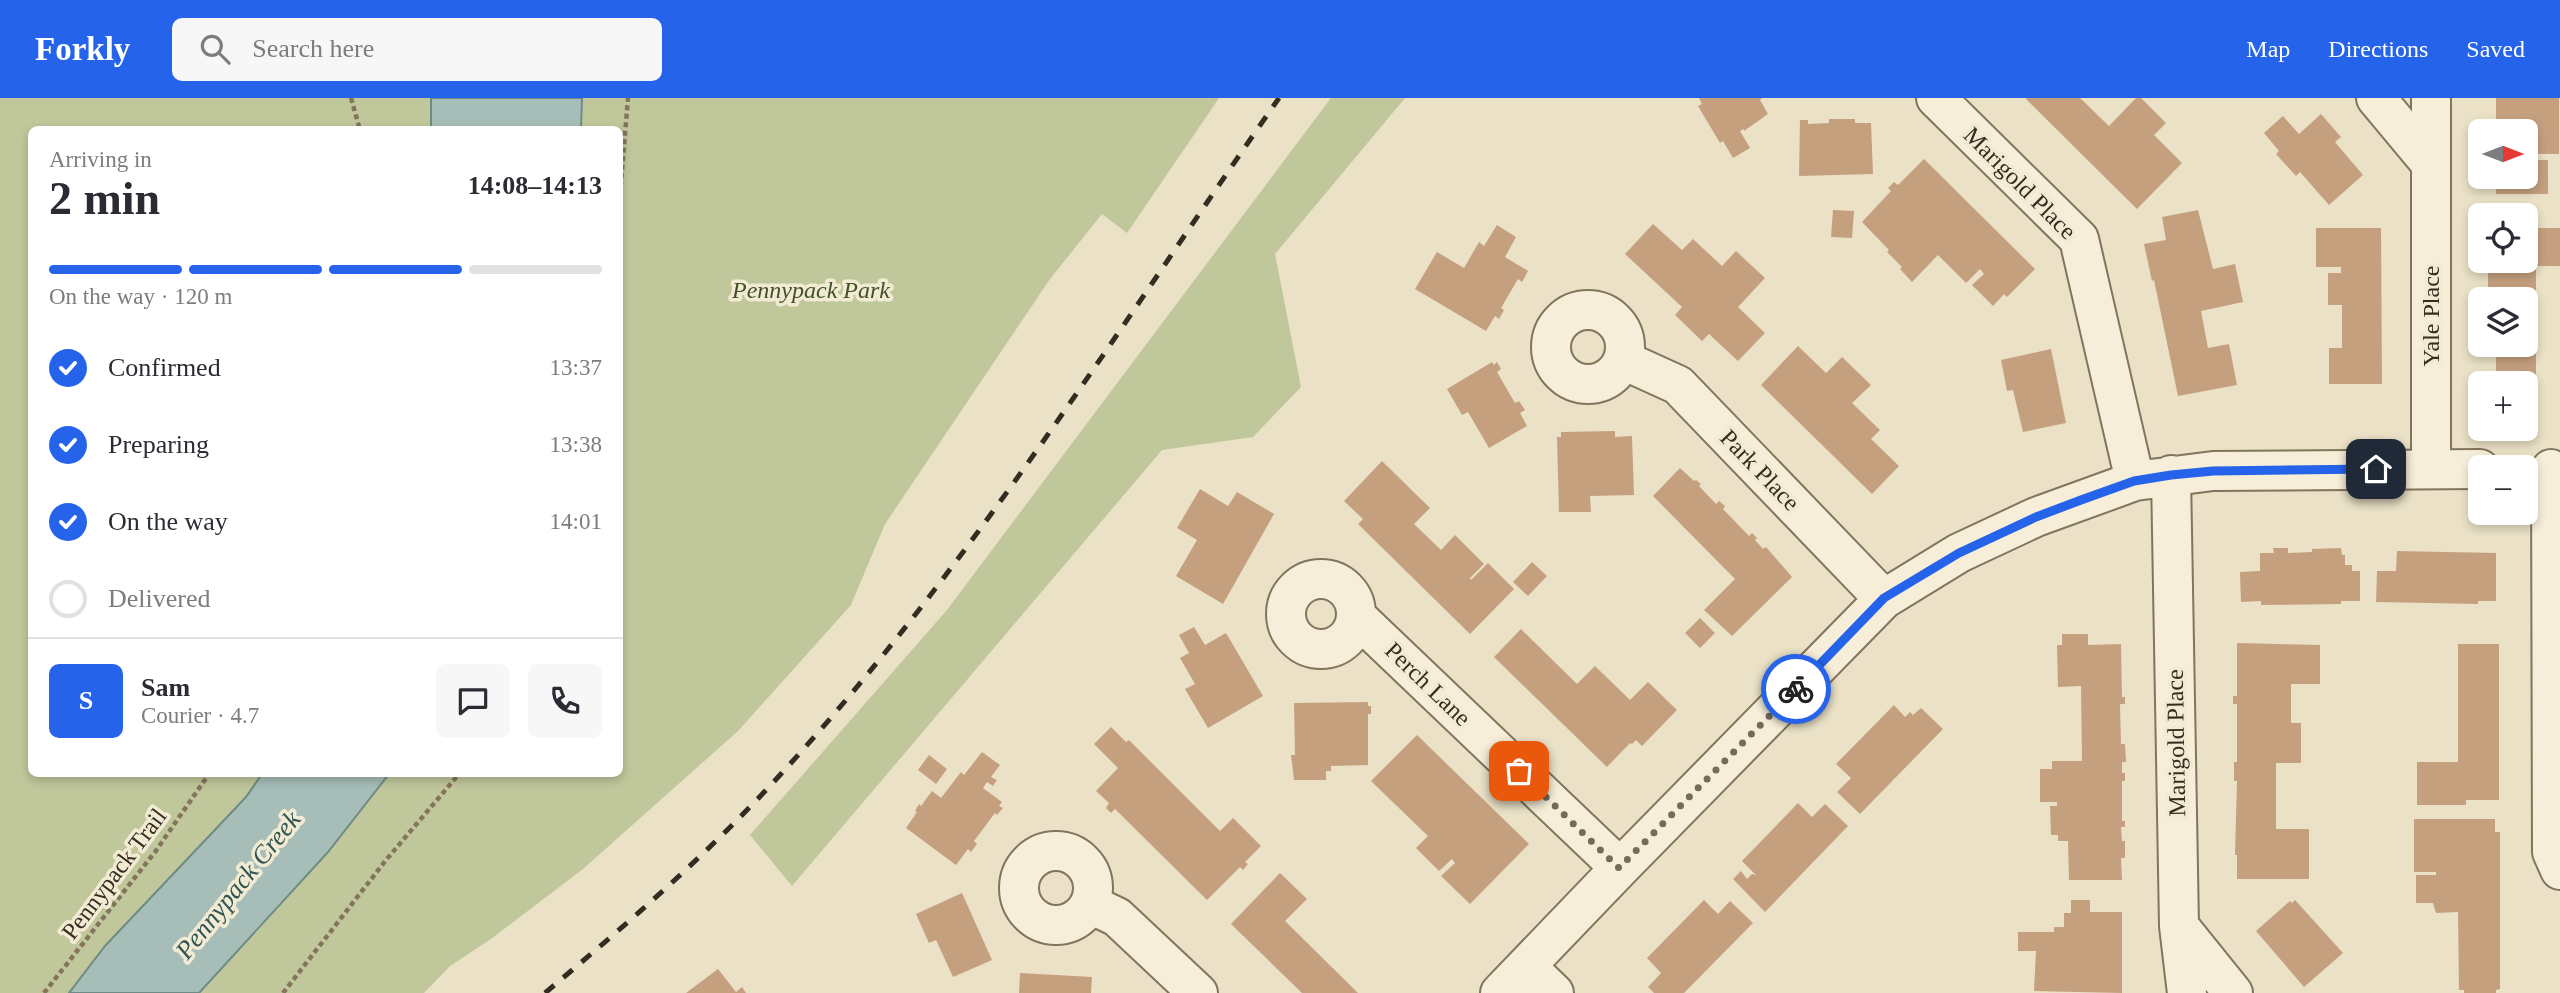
<!DOCTYPE html>
<html lang="en">
<head>
<meta charset="utf-8">
<style>
	body { margin:0; font-family:"Times New Roman",serif; background:#f7f7f7; color:#2b2b33; height:100vh; display:flex; flex-direction:column; font-size:26px; white-space:nowrap }
	* { box-sizing:border-box; margin:0 }
	p { font-size:23px; color:#7c7c81 }
	.icon { flex:none; width:38px; height:38px; fill:none; stroke:currentColor; stroke-width:2; stroke-linecap:round; stroke-linejoin:round }
	.map { position:relative; flex:1; overflow:hidden }
	.details { position:absolute; left:28px; top:28px; width:595px; height:651px; display:flex; flex-direction:column; background:#fff; border-radius:10px; box-shadow:0 4px 10px #0003 }
	.details>* { flex:none }
	.needle { width:46px; rotate:90deg }
	.controls { position:absolute; left:2468px; top:21px; display:grid; gap:14px }
	.controls a { display:grid; place-items:center; width:70px; height:70px; border-radius:10px; background:#fff; box-shadow:0 4px 10px #0003; font-size:35px }
	.pin { position:absolute; display:grid; place-items:center; width:60px; height:60px; color:#fff; margin:-30px; border-radius:14px; box-shadow:0 4px 10px #0006 }
	.courier { position:absolute; display:grid; place-items:center; width:70px; height:70px; margin:-35px; border:5px solid #2563eb; border-radius:50%; background:#fff; color:#222; box-shadow:0 2px 9px #0007 }
	.overview em { font-style:normal; font-weight:700 }
	.overview div { display:flex; flex-direction:column-reverse }
	.overview { display:flex; align-items:center; justify-content:space-between; height:119px; padding:0 21px }
	h1 { font-size:46px; font-weight:700; line-height:52px }
	.bar { display:grid; grid-template-columns:repeat(4,1fr); gap:10px 7px; align-content:center; height:84px; padding:0 21px }
	.bar i { height:9px; border-radius:5px; background:#e1e1e2 }
	.bar .active { background:#2563eb }
	.bar p { grid-column:span 4 }
	.line { display:flex; align-items:center; gap:18px; padding:0 21px; border-top:2px solid #e1e1e2 }
	.line div { flex:1 }
	.round { display:grid; place-items:center; flex:none; width:74px; height:74px; border-radius:10px; background:#f7f7f7 }
	ol { padding:0 21px; list-style:none }
	li { display:flex; align-items:center; gap:21px; height:77px }
	li p { margin-inline-start:auto }
	li .icon { padding:7px; border-radius:50%; background:#2563eb; color:#fff; stroke-width:4 }
	li:last-child { color:#7c7c81 }
	li i { width:38px; height:38px; border:4px solid #e1e1e2; border-radius:50% }
	header { display:flex; align-items:center; gap:42px; box-sizing:border-box; height:98px; padding:0 35px; background:#2563eb; color:#fff }
	header strong { font-size:33px }
	nav { display:flex; gap:38px; margin-inline-start:auto; font-size:24px }
	.search { width:490px; height:63px; background:#f7f7f7; display:flex; align-items:center; gap:18px; box-sizing:border-box; padding:0 24px; border-radius:10px; color:#7c7c81; font-size:26px }
	.map>svg:first-child { display:block }
	.green { fill:#c0c79a; fill-rule:evenodd }
	.water { fill:#a7beb8; stroke:#6e8b86; stroke-width:2 }
	.building { fill:#c5a07f }
	.lines { fill:none; stroke-linecap:round; stroke-linejoin:round }
	.minor-casing { stroke:#83745d; stroke-width:42 }
	.path { stroke:#83745d; stroke-width:4.5; stroke-dasharray:5 3.5; stroke-linecap:butt }
	.minor { stroke:#f6eed8; stroke-width:38 }
	.rail { stroke:#352b20; stroke-width:5; stroke-dasharray:12 12; stroke-linecap:butt }
	.done { stroke:#746b5a; stroke-width:7; stroke-dasharray:0 12.6 }
	.route { stroke:#2563eb; stroke-width:9 }
	.labels { text-anchor:middle; dominant-baseline:central; stroke-width:7; stroke-linejoin:round; paint-order:stroke }
	.street-label { font-size:24px; fill:#352b20; stroke:#f2ebd4 }
	.park-label { font-size:24px; font-style:italic; fill:#445028; stroke:#f2ebd4 }
	.water-label { font-size:26px; font-style:italic; fill:#305353; stroke:#f2ebd4 }
</style>
</head>
<body>
<header>
<strong>Forkly</strong>
<div class="search"><svg class="icon" aria-label="search" viewBox="0 0 24 24"><circle cx="10" cy="10" r="6"/><path d="M15 15l6 6"/></svg>Search here</div>
<nav><a>Map</a><a>Directions</a><a>Saved</a></nav>
</header>
<div class="map">
<svg width="2560" height="895" viewBox="0 0 2560 895">
	<rect width="100%" height="100%" fill="#eae1c6"/>
	<path class="green" d="M0,0H1219L1127,135L1102,116L1050,181L885,426L851,507L738,633L583,771L491,841L450,868L424,895H0ZM32,32H620V676H32Z
		M1331,0H1405L1275,156L1301,289L1253,339L1162,352L792,788L750,737L947,512Z"/>
	<path class="water" d="M431,0H582L581,31H431Z
		M262,676H389L328,754L199,895H69L105,848L246,699Z"/>
	<path class="building" d="M1699,0H1762L1760,2L1768,16L1744,33V31L1740,33L1750,50L1733,60L1723,43L1720,45L1698,8L1702,6Z
		M2027,0H2080L2109,28L2136,0H2141L2166,25L2154,37L2182,65L2137,111L2026,1Z
		M2496,0H2559V56H2536V62H2548V96H2496V79H2525V33H2496Z
		M2321,16L2341,39L2335,44L2363,77L2329,107L2300,74L2296,78L2276,56L2279,53L2264,35L2283,18L2299,36Z
		M1829,21H1855V25H1871L1873,76L1799,78L1800,22H1808V26L1829,25Z
		M1924,61L2035,171L2007,199L2004,196L1993,208L1972,187L1984,176L1980,171L1966,185L1938,157L1912,184L1900,171L1902,169L1887,154L1889,152L1862,124L1891,93L1888,90L1894,84L1898,87Z
		M1833,112L1854,113L1852,140L1831,139Z
		M2198,112L2213,171L2235,166L2243,204L2201,213L2208,250L2229,246L2237,287L2178,298L2154,182L2152,183L2144,146L2166,142L2162,119Z
		M1653,126L1682,152L1693,141L1722,168L1736,153L1765,180L1738,209L1765,235L1738,263L1709,236L1702,243L1675,217L1682,209L1625,156Z
		M1497,127L1516,139L1505,159L1528,173L1522,184L1518,181L1501,210L1504,212L1499,221L1495,218L1486,233L1415,191L1437,154L1464,170L1479,144L1484,148Z
		M2316,130H2381L2382,286H2329V250H2342V207H2328V175H2341V169H2316Z
		M2525,130H2560V168H2536V286L2496,285V247H2525V201H2488V163H2525Z
		M1798,248L1826,275L1842,259L1871,287L1852,305L1880,332L1871,341L1899,368L1872,396L1761,287Z
		M2051,251L2066,325L2023,334L2013,292L2007,293L2001,262Z
		M1492,264L1494,267L1497,264L1501,271L1497,274L1515,305L1519,303L1525,312L1520,315L1527,328L1489,350L1468,314L1462,317L1447,291Z
		M1615,333V339L1632,338L1634,397L1590,398L1591,414H1559L1557,339H1561V334Z
		M1382,363L1430,410L1414,426L1441,452L1455,437L1484,466L1470,480L1471,482L1488,465L1514,491L1470,536L1358,426L1363,421L1344,403Z
		M1680,370L1694,383L1696,382L1701,386L1699,388L1716,406L1719,403L1725,408L1723,411L1749,438L1752,435L1757,440L1755,442L1763,451L1766,449L1792,479L1732,538L1704,512L1735,481L1653,398Z
		M1200,391L1228,408L1237,394L1274,416L1223,506L1176,478L1197,442L1177,430Z
		M2273,450H2288V455L2312,454V451L2341,450L2342,457H2345V467H2352V473H2360V503H2341V506L2261,507V503L2241,504L2240,474L2260,473V455H2274Z
		M2397,453L2496,455V503H2478V506L2376,504L2377,473H2396Z
		M1532,464L1547,478L1528,498L1513,484Z
		M1700,520L1715,535L1700,550L1685,535Z
		M1194,529L1205,547L1226,535L1263,598L1208,630L1185,591L1195,586L1180,560L1189,555L1179,537Z
		M1521,531L1577,586L1595,568L1630,602L1648,584L1677,612L1642,648L1636,642L1632,646L1630,645L1607,669L1494,559Z
		M2062,536H2088V547L2121,546L2122,599H2125V606H2120L2121,646H2125L2126,664H2122V675H2125V683H2122V723H2125V729H2121L2122,743H2125V760H2121L2122,782H2069L2068,743H2058V737H2051L2050,708H2057V704H2040V671H2052V663H2082L2081,588L2058,589L2057,547H2062Z
		M2237,545L2320,547V586H2291V625H2301V665H2276V731H2309V781H2237V757H2235L2237,683H2234V664H2237V606H2233V598H2237Z
		M2458,546H2499V702H2466V707H2417V664H2458Z
		M1368,604V608H1371V616H1368V667L1331,668V673H1326V682H1294L1291,657H1295L1294,605Z
		M1894,607L1905,619L1910,614L1913,617L1921,610L1943,631L1860,716L1837,694L1851,680L1836,666Z
		M1111,629L1126,644L1129,642L1220,733L1233,720L1261,748L1245,764L1248,766L1243,772L1240,769L1207,802L1115,711L1111,715L1106,710L1109,705L1096,693L1118,670L1094,646Z
		M1417,637L1529,746L1470,806L1441,778L1455,765L1452,761L1439,773L1416,750L1428,738L1371,683Z
		M982,654L1000,667L991,679L997,682L993,688L987,684L983,690L1002,704L999,708L1003,710L997,717L995,715L974,743L977,746L971,754L968,751L956,767L906,730L917,714L915,713L919,706L921,708L932,693L941,700L961,674L964,677Z
		M929,657L947,671L936,686L918,672Z
		M1798,705L1812,719L1825,706L1848,728L1765,814L1733,781L1741,773L1747,781L1752,776L1756,777L1742,763Z
		M2414,721H2495V734H2500V891L2496,892V895H2464V892H2459L2458,814L2436,815L2433,805H2416V777H2436V774H2414Z
		M1280,775L1307,801L1285,823L1358,895H1302L1231,826Z
		M962,795L992,862L953,879L936,842L929,845L916,816Z
		M1704,802L1718,816L1730,803L1753,825L1684,895H1654L1648,889L1661,875L1647,860Z
		M2071,802H2090V814H2122V895L2034,893L2036,853H2018V834H2054V829H2064V815H2071Z
		M2295,802L2343,855L2304,889L2256,833L2290,803L2292,805Z
		M718,871L736,894L742,889L746,895H686Z
		M1020,875L1092,879L1091,895H1019Z"/>
	<g class="lines">
		<g class="minor-casing">
			<path id="minor" d="M1936,0L2079,141L2135,383
				M2376,0L2431,66
				M1551 249a37 37 0 1 1 74 0a37 37 0 1 1-74 0Z
				M1623,262L1678,287L1884,501
				M2431,370V0
				M2551,371L2552,754L2560,772
				M2171,377L2179,828L2233,895
				M1286 516a35 35 0 1 1 70 0a35 35 0 1 1-70 0Z
				M1357,519L1620,770
				M1019 790a37 37 0 1 1 74 0a37 37 0 1 1-74 0Z
				M1090,806L1117,819L1198,895
				M2179,828L2187,895
				M1527,869L1554,895
				M1500,895L1620,770L1884,501L1959,455L2036,419L2135,383L2213,373L2480,371"/>
		</g>
		<path class="path" d="M351,0L360,32
			M620,97L628,0
			M44,895L155,754L209,676
			M283,895L386,762L459,676"/>
		<use href="#minor" class="minor"/>
		<path class="rail" d="M545,895C627,826 708,756 780,677C970,470 1119,229 1279,0"/>
	</g>
	<g class="lines">
		<path class="done" d="M1519,673L1619,770L1796,591"/>
		<path class="route" d="M1796,591L1884,500L1959,455L2036,419L2081,402L2134,383L2171,377L2213,373L2376,371"/>
	</g>
	<g class="labels">
		<g class="street-label">
			<text transform="translate(2020 85) rotate(45)">Marigold Place</text>
			<text transform="translate(2431 218) rotate(-90)">Yale Place</text>
			<text transform="translate(1760 372) rotate(46)">Park Place</text>
			<text transform="translate(1428 586) rotate(44)">Perch Lane</text>
			<text transform="translate(2176 645) rotate(-91)">Marigold Place</text>
			<text transform="translate(114 776) rotate(-53)">Pennypack Trail</text>
		</g>
		<g class="park-label">
			<text x="811" y="192">Pennypack Park</text>
		</g>
		<g class="water-label">
			<text transform="translate(238 787) rotate(-51)">Pennypack Creek</text>
		</g>
	</g>
</svg>
<div class="controls">
<a><svg class="needle" viewBox="-14 -14 28 28"><path d="M0-13l5 13h-10z" fill="#e53935"/><path d="M0 13l5-13h-10z" fill="#7c7c81"/></svg></a>
<a><svg class="icon" aria-label="locate" viewBox="0 0 24 24"><circle cx="12" cy="12" r="6"/><path d="M12 2v4M12 18v4M2 12h4M18 12h4"/></svg></a>
<a><svg class="icon" aria-label="layers" viewBox="0 0 24 24"><path d="M12 4l9 5-9 5-9-5zM3 14l9 5 9-5"/></svg></a>
<a>+</a>
<a>−</a>
</div>
<div class="pin" style="left:1519px;top:673px;background:#ea580c"><svg class="icon" aria-label="bag" viewBox="0 0 24 24"><path d="M5 8h14l-1 12H6zM9 8a3 3 0 0 1 6 0"/></svg></div>
<div class="pin" style="left:2376px;top:371px;background:#1f2937"><svg class="icon" aria-label="home" viewBox="0 0 24 24"><path d="M3 11l9-7 9 7M6 9v11h12V9"/></svg></div>
<div class="courier" style="left:1796px;top:591px"><svg class="icon" aria-label="bike" viewBox="0 0 24 24"><circle cx="6" cy="16" r="4"/><circle cx="18" cy="16" r="4"/><path d="M6 16l4-8h5l3 8M10 8l3 8H6M13 5h3"/></svg></div>
<section class="details">
<div class="overview"><div><h1>2 min</h1><p>Arriving in</p></div><em>14:08–14:13</em></div>
<div class="bar"><i class="active"></i><i class="active"></i><i class="active"></i><i></i><p>On the way · 120 m</p></div>
<ol>
<li><svg class="icon" aria-label="check" viewBox="0 0 24 24"><path d="M5 12l5 5 9-10"/></svg>Confirmed<p>13:37</p></li>
<li><svg class="icon" aria-label="check" viewBox="0 0 24 24"><path d="M5 12l5 5 9-10"/></svg>Preparing<p>13:38</p></li>
<li><svg class="icon" aria-label="check" viewBox="0 0 24 24"><path d="M5 12l5 5 9-10"/></svg>On the way<p>14:01</p></li>
<li><i></i>Delivered</li>
</ol>
<div class="line" style="height:126px"><b class="round" style="background:#2563eb;color:#fff">S</b><div><b>Sam</b><p>Courier · 4.7</p></div><a class="round"><svg class="icon" aria-label="chat" viewBox="0 0 24 24"><path d="M4 5h16v11H9l-5 4z"/></svg></a><a class="round"><svg class="icon" aria-label="phone" viewBox="0 0 24 24"><path d="M5 4h4l2 5-3 2q2 4 5 5l2-3 5 2v4C11 20 4 13 5 4z"/></svg></a></div>
</section>
</div>
</body>
</html>
